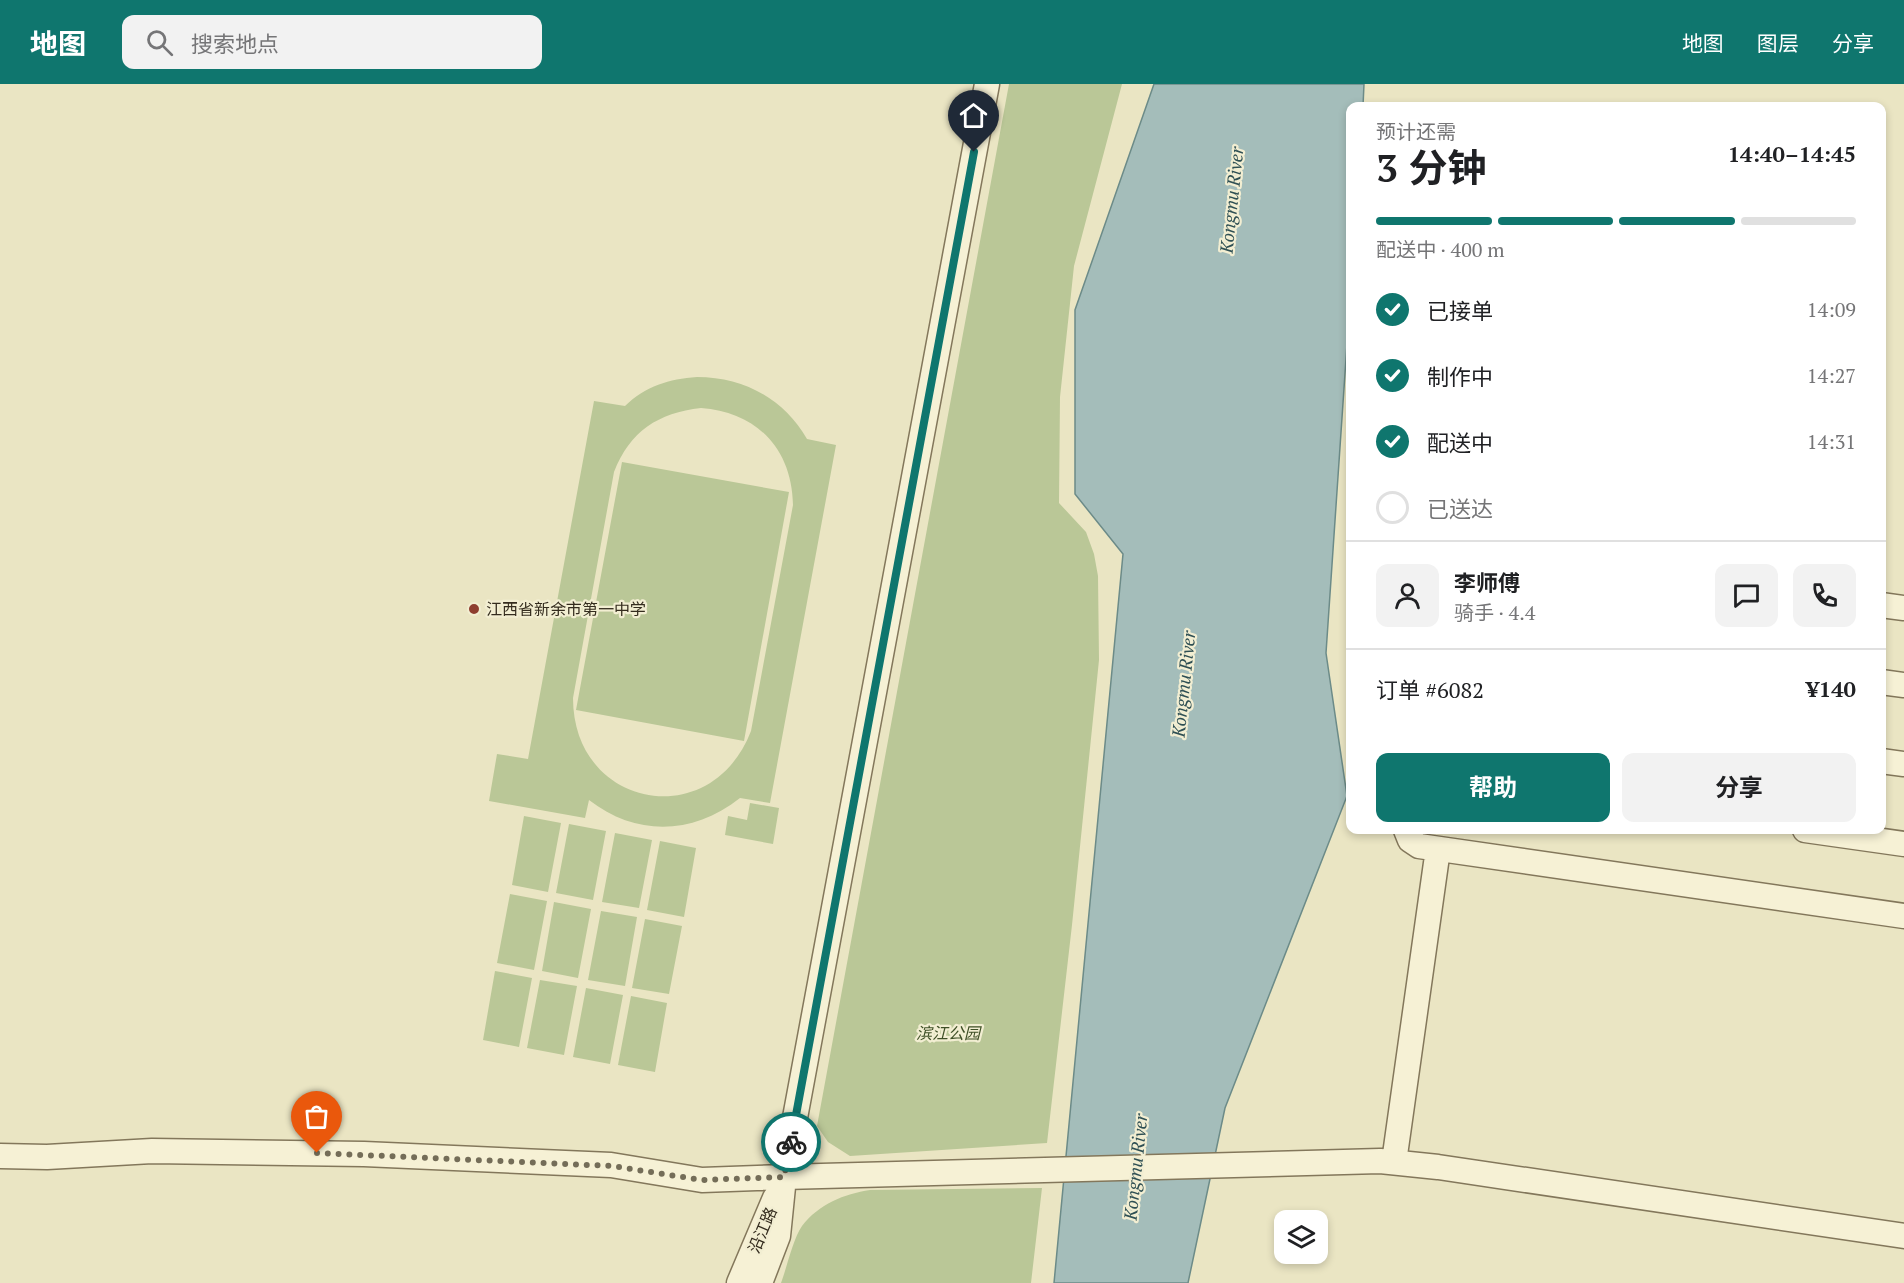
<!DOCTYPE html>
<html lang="zh">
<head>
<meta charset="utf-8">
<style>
	body { margin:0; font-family:"PT Serif","Noto Sans SC",serif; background:#f2f2f2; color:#202124; height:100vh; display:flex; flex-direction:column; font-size:22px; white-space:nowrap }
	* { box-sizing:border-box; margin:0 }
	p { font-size:20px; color:#757577 }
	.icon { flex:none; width:33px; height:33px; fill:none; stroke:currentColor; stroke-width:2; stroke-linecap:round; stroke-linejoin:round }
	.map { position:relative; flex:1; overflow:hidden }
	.drawer { position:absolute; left:1346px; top:18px; width:540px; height:732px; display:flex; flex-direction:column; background:#fff; border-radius:12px; box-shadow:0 3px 9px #0003 }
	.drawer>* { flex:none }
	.fabs { position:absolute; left:1274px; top:1126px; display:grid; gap:12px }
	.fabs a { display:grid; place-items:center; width:54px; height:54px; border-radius:12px; background:#fff; box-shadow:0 3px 9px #0003; font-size:30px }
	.pin { position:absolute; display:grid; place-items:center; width:51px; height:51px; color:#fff; margin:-62px -26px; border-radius:50% 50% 50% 0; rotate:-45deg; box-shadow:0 0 6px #0007 }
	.pin .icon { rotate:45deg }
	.courier { position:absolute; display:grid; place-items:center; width:60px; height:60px; margin:-30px; border:4px solid #0f766e; border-radius:50%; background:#fff; color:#222; box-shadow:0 2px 8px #0007 }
	.summary em { font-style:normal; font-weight:700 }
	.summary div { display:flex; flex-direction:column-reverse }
	.summary { display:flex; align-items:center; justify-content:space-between; height:102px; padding:0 30px }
	h1 { font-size:39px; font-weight:700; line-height:45px }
	.bar { display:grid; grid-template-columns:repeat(4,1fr); gap:9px 6px; align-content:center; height:72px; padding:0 30px }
	.bar i { height:8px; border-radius:4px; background:#e0e0e0 }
	.bar .on { background:#0f766e }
	.bar p { grid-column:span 4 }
	.line { display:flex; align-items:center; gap:15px; padding:0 30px; border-top:2px solid #e0e0e0 }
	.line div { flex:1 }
	.round { display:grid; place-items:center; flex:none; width:63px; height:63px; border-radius:12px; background:#f2f2f2 }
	ol { padding:0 30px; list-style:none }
	li { display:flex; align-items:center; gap:18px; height:66px }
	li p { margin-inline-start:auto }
	li .icon { padding:6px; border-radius:50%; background:#0f766e; color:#fff; stroke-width:4 }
	li:last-child { color:#757577 }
	li i { width:33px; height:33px; border:3px solid #e0e0e0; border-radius:50% }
	.action { display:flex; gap:12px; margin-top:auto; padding:12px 30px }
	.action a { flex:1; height:69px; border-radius:12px; background:#0f766e; color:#fff; font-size:24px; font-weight:700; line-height:69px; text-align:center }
	.action a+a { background:#f2f2f2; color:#202124 }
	header { display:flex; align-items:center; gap:36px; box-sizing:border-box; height:84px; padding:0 30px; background:#0f766e; color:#fff }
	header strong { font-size:28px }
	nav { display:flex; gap:33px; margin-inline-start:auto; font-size:21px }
	.search { width:420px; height:54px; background:#f2f2f2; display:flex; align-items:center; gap:15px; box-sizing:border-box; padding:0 21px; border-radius:12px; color:#757577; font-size:22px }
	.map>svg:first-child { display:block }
	.green { fill:#bac797; fill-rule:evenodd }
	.water { fill:#a4bdba; stroke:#6c8b88; stroke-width:1.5 }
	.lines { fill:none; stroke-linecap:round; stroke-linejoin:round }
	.minor-casing { stroke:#83775b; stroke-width:27 }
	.minor { stroke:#f6f1d5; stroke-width:24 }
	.done { stroke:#746d58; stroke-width:6; stroke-dasharray:0 10.8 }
	.route { stroke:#0f766e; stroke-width:8 }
	.poi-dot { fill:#8e3e2f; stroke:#f2eed2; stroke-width:2 }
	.labels { text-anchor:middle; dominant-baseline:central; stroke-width:4.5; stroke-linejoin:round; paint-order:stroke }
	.poi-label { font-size:16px; fill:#342c1e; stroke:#f2eed2; text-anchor:start }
	.park-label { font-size:16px; font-style:italic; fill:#3e4f26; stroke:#f2eed2 }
	.street-label { font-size:16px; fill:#342c1e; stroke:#f2eed2 }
	.water-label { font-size:18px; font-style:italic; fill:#2e4f53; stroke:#f2eed2 }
</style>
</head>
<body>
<header>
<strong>地图</strong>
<div class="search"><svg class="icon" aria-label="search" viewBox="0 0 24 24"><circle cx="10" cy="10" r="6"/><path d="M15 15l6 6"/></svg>搜索地点</div>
<nav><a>地图</a><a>图层</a><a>分享</a></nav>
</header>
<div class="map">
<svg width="1904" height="1199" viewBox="0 0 1904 1199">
	<rect width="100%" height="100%" fill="#eae5c3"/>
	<path class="green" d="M1009,0H1122L1074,182L1060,313L1059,419L1086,448L1094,470L1098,492L1099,576L1072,841L1047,1059L850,1072L828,1058L817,1042Z
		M697,293C744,293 784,315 807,355L836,361L770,719L740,714C693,751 637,753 589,716L585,734L489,717L497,670L528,675L594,317L625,322C646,302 669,295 697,293ZM701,324C757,328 792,365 793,421L751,647C711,751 573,724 573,614L614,388C630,347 658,329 701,324Z
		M622,378L789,408L744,657L576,626Z
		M750,719L779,724L773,760L725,751L728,732L747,736Z
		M524,732L561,739L548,808L512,801Z
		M569,740L606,747L593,816L556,809Z
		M615,749L652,756L639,824L602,818Z
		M660,757L696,764L684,833L647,826Z
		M510,810L547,817L534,886L497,879Z
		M554,818L591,825L578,894L542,887Z
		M601,827L637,833L625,902L588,896Z
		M645,835L682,842L669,910L632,904Z
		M495,887L532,894L519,963L483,956Z
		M540,896L577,902L564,971L527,964Z
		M586,904L623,911L610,980L573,973Z
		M631,912L667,919L655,988L618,981Z
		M1042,1104L1031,1199H781C787,1183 793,1155 802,1142C819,1120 844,1110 870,1106Z"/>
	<path class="water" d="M1154,0H1364L1363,22H1350V216L1326,569L1347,712L1225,1024L1188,1199H1054L1123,470L1075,410V226Z"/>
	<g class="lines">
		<g class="minor-casing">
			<path id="minor" d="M1881,521L1904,524
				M1881,598L1904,601
				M1881,677L1904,680
				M1406,746L1410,756L1419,762L1904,832
				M1805,746L1904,760
				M0,1072L47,1073L152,1067L364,1070L611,1081L702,1096L784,1093L1380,1077L1438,1083L1904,1152
				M1394,1078L1438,765
				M739,1199L775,1114
				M760,1199L778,1152L784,1093L987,0"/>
		</g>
		<use href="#minor" class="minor"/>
	</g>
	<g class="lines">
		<path class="done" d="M317,1069L612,1082L702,1096L784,1093L791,1058"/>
		<path class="route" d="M791,1058L974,68"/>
	</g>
	<circle class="poi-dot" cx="474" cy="525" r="6"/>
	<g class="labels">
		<g class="poi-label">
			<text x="486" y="525">江西省新余市第一中学</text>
		</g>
		<g class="park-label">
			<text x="948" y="949">滨江公园</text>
		</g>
		<g class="street-label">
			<text transform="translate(762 1146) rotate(-67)">沿江路</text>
		</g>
		<g class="water-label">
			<text transform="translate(1231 116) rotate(-84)">Kongmu River</text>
			<text transform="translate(1183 600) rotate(-84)">Kongmu River</text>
			<text transform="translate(1135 1083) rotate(-84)">Kongmu River</text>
		</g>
	</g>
</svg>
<div class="fabs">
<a><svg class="icon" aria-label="layers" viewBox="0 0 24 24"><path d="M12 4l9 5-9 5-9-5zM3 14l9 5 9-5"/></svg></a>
</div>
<div class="pin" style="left:317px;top:1069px;background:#ea580c"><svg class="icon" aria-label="bag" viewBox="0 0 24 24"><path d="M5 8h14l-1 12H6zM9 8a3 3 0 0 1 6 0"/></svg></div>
<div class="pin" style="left:974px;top:68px;background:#1f2937"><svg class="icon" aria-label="home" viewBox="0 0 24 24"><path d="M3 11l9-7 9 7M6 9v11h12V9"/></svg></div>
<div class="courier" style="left:791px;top:1058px"><svg class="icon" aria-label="bike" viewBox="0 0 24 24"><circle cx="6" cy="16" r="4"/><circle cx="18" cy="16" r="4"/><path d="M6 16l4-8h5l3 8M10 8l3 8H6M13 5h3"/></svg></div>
<section class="drawer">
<div class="summary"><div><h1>3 分钟</h1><p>预计还需</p></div><em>14:40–14:45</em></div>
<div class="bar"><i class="on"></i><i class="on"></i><i class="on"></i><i></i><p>配送中 · 400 m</p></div>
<ol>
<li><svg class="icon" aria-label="check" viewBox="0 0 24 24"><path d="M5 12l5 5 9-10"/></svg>已接单<p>14:09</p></li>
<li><svg class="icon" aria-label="check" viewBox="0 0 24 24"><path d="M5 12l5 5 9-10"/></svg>制作中<p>14:27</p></li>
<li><svg class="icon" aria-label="check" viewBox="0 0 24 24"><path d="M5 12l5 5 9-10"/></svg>配送中<p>14:31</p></li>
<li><i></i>已送达</li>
</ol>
<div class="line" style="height:108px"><a class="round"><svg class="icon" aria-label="person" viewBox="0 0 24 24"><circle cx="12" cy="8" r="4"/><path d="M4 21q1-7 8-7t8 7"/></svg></a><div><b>李师傅</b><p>骑手 · 4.4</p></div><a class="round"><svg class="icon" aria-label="chat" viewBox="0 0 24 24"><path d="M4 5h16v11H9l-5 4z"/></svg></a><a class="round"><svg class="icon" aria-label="phone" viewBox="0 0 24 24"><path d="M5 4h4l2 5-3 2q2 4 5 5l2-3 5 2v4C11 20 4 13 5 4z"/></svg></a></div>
<div class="line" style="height:78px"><div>订单 #6082</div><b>¥140</b></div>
<div class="action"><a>帮助</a><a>分享</a></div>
</section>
</div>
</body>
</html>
